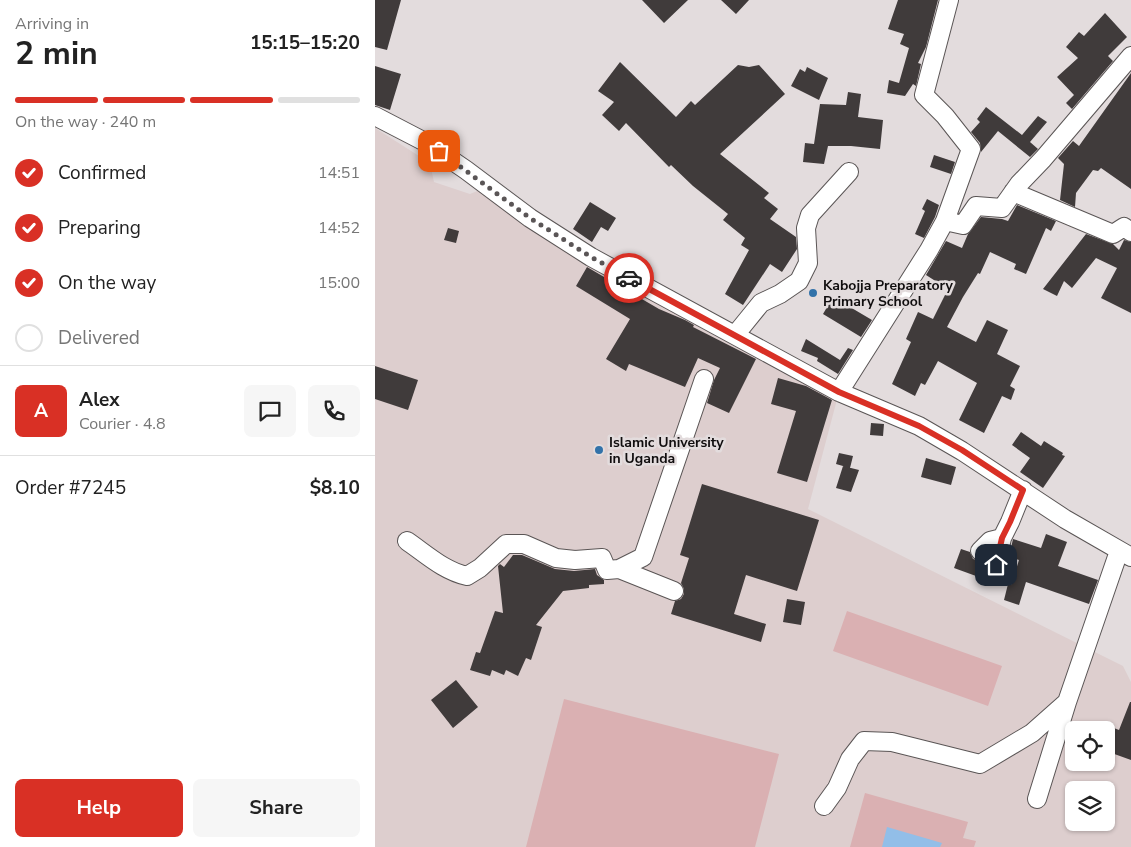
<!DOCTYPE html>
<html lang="en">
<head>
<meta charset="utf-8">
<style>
	body { margin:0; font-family:"Nunito Sans",sans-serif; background:#f6f6f6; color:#222; height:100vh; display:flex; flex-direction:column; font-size:19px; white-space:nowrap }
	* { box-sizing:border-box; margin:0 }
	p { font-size:16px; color:#767676 }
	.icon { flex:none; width:28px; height:28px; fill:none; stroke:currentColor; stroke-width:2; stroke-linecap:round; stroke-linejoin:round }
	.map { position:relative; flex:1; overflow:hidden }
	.sheet { display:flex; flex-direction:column; background:#fff; width:375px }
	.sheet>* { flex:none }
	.tools { position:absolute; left:690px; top:721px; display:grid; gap:10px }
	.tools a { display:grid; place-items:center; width:50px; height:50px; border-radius:8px; background:#fff; box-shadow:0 1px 4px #0004; font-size:25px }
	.pin { position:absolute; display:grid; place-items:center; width:42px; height:42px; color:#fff; margin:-21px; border-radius:10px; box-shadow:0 2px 8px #0006 }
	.courier { position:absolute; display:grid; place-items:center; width:50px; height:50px; margin:-25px; border:4px solid #d93025; border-radius:50%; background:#fff; color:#222; box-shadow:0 1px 6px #0007 }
	.summary em { font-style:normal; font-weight:700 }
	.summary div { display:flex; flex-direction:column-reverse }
	.summary { display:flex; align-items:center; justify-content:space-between; height:85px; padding:0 15px }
	h1 { font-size:32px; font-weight:700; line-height:38px }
	.bar { display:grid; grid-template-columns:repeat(4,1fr); gap:8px 5px; align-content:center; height:60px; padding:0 15px }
	.bar i { height:6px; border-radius:4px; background:#e0e0e0 }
	.bar .selected { background:#d93025 }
	.bar p { grid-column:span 4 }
	.line { display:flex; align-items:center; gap:12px; padding:0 15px; border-top:1px solid #e0e0e0 }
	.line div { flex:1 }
	.round { display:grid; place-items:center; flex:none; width:52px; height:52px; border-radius:8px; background:#f6f6f6 }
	ol { padding:0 15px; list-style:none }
	li { display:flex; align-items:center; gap:15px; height:55px }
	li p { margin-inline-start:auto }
	li .icon { padding:5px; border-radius:50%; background:#d93025; color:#fff; stroke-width:4 }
	li:last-child { color:#767676 }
	li i { width:28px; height:28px; border:2px solid #e0e0e0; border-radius:50% }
	.action { display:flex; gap:10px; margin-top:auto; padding:10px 15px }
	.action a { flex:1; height:58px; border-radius:8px; background:#d93025; color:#fff; font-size:20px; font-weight:700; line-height:58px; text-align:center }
	.action a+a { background:#f6f6f6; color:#222 }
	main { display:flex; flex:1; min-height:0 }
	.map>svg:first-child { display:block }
	.built { fill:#ddcece; fill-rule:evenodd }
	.green { fill:#dab0b2 }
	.water { fill:#92bee8 }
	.building { fill:#403b3b }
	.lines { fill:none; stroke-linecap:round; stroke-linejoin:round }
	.minor-casing { stroke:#5a5555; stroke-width:20 }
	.minor { stroke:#fff; stroke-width:18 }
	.done { stroke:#5a5556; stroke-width:5; stroke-dasharray:0 9 }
	.route { stroke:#d93025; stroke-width:6 }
	.poi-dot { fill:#3272a9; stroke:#e3dcdd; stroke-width:2 }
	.labels { text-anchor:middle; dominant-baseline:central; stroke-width:5; stroke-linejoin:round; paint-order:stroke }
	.poi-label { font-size:14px; font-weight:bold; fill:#100d0e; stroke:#e3dcdd; text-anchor:start }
</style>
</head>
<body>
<main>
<section class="sheet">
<div class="summary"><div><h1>2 min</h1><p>Arriving in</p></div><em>15:15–15:20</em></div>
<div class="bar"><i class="selected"></i><i class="selected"></i><i class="selected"></i><i></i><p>On the way · 240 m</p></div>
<ol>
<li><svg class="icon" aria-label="check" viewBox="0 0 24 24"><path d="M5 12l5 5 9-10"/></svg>Confirmed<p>14:51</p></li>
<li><svg class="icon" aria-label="check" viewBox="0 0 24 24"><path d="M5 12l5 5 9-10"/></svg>Preparing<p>14:52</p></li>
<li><svg class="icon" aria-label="check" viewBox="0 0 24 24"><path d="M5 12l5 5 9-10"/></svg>On the way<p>15:00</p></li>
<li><i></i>Delivered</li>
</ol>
<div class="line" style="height:90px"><b class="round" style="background:#d93025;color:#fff">A</b><div><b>Alex</b><p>Courier · 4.8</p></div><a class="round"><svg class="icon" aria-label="chat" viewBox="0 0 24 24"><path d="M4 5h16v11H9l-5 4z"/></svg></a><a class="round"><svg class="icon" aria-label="phone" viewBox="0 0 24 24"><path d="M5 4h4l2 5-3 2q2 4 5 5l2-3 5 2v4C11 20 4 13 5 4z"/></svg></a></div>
<div class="line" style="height:65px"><div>Order #7245</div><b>$8.10</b></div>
<div class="action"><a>Help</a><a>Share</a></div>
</section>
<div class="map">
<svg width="756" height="847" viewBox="0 0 756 847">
	<rect width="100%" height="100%" fill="#e3dcdd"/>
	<path class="built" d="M0,128L55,163L59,182L95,194L105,190L464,392L433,509L748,666L756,682V847H0ZM699,730H731V762H699ZM699,790H731V822H699Z"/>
	<path class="green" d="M472,611L627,666L613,706L458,651Z
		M189,699L404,754L380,847H151Z
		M490,793L593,822L588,838L601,841L599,847H475Z"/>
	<path class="water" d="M512,827L567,843L565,847H507Z"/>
	<path class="building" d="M0,0H26L12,50L0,47Z
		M267,0H313L289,23Z
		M346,0H374L361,14Z
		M523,0H563L551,47L543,63L546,64L541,86L538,84L530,96L512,93L514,80L524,83L534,48L525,44L529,34L513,29Z
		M730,13L752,37L733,56L738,61L697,109L691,103L699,95L682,77L703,58L691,47L704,32L709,36Z
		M245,62L301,117L316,101L320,105L363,65L374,67L384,65L410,94L345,154L394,193L389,198L403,209L395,219L421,237L422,249L407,272L395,264L368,305L350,294L374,250L366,245L370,238L348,220L353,214L318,186L296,165L294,167L251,123L244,131L227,115L239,102L223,91Z
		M0,66L26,74L15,110L0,105Z
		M432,67L453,78L444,100L416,86L425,69L430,72Z
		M756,73V189L726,168L723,171L718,170L701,193L700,207L685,200L689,164L683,158L698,141L704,146Z
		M473,92L486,94L483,117L508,120L505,149L476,146H453L449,164L428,162L430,143L439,144L445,104L471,105Z
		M611,107L647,135L663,116L672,122L655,142L663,149L655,157L623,131L606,152L605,143L596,132L605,122L602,119Z
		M559,155L580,162L576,174L555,167Z
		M552,199L564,205L560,217L549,238L540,234L550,211L547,209Z
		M215,202L241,218L233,231L226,227L217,242L198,229Z
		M642,205L681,221L676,231L671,228L651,274L639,269L641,264L615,252L605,274L603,273L588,297L572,327L601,342L612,320L633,330L622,354L645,366L635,386L640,389L636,400L627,396L609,433L584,420L602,383L563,361L550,385L546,383L540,396L517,384L536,342L531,339L543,312L558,319L573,289L551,275L571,241L587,248L593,234L606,217L627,219L633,221Z
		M73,228L84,231L81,243L69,240Z
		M711,234L738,244L744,250L749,240L756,242V313L726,298L742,268L721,258L697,288L689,281L682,296L668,289Z
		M212,267L284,309L310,320L319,325L318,327L381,359L354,413L332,403L339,380L345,368L323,358L310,387L254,364L251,371L231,359L255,319L201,286Z
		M458,297L497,320L486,337L448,314Z
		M431,339L465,360L473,348L478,350L463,374L442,361L443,358L426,351Z
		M0,366L43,380L33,410L0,399Z
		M403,378L431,386L457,400L432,482L402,473L421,411L396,404Z
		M496,423L509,424L508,436L495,435Z
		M646,432L666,446L669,441L688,453L687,455L690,456L668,488L645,472L655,458L637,445Z
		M464,453L478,456L475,468L461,464Z
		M551,458L581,467L576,485L546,477Z
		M468,466L484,470L476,492L461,488Z
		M327,484L444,520L422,591L371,575L359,614L391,624L386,642L296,614L300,601L306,599L309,594V589L306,583L314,558L305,555Z
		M671,534L692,542L683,566L723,580L714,604L651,582L644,605L629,600L633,584L636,585L644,560L634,557L638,539L666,548Z
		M586,549L595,552L598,559L606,561L601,576L579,568Z
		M138,555H147L180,569L199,571L220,569L222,575L229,580V584L214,585V588L188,591L161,625L167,627L156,660L151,658L143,676L131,670L129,675L117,670L115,676L95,670L101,652L105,653L120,611L128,613L123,566L125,564L129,567Z
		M412,599L430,602L426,625L408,622Z
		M81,680L103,707L78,728L56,700Z
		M755,702H756V760L731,751V725L744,730Z"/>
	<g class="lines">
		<g class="minor-casing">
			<path id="minor" d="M0,116L50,142L91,170L155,218L216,257L464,392L544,426L587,451L690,519L756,557
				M638,192L738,234L749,227L756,232
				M570,221L596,149L570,116L549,95L574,0
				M360,335L386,303L405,294L424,281L433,263L431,228L435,215L474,172
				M464,392L554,250L570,221L588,225L601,206L627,208L644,184L668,159L756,56
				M32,541C51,554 69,571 92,576L105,568L131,544H149L181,558L200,560L227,558L232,570L244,569L299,591
				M605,551L615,541L627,538
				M621,565L627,538L635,522L648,490
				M244,569L268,557L329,379
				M662,799L692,702
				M449,806L462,788L475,759L489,741L517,742L605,764L657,733L692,702L744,551"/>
		</g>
		<use href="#minor" class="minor"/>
	</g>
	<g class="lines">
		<path class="done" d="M64,151L155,218L216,257L254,278"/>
		<path class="route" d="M254,278L464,392L544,426L587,450L648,490L635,522L627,538L621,565"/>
	</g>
	<g class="poi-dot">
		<circle cx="438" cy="293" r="5"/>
		<circle cx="224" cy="450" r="5"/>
	</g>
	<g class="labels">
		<g class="poi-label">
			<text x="448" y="285">Kabojja Preparatory<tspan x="448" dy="16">Primary School</tspan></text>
			<text x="234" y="442">Islamic University<tspan x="234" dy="16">in Uganda</tspan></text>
		</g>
	</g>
</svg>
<div class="tools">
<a><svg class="icon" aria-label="locate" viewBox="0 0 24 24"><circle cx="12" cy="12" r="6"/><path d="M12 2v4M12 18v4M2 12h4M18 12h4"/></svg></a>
<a><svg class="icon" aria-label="layers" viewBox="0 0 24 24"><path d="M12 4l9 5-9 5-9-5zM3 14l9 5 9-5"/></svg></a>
</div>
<div class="pin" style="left:64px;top:151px;background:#ea580c"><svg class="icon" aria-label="bag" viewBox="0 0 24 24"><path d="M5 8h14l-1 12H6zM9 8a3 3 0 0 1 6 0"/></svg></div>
<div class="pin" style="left:621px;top:565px;background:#1f2937"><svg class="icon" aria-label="home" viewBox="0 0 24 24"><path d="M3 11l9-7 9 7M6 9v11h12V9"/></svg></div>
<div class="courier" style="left:254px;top:278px"><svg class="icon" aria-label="car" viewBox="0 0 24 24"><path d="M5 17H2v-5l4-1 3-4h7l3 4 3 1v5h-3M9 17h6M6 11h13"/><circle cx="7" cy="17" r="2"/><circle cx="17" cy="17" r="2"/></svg></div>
</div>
</main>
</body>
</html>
